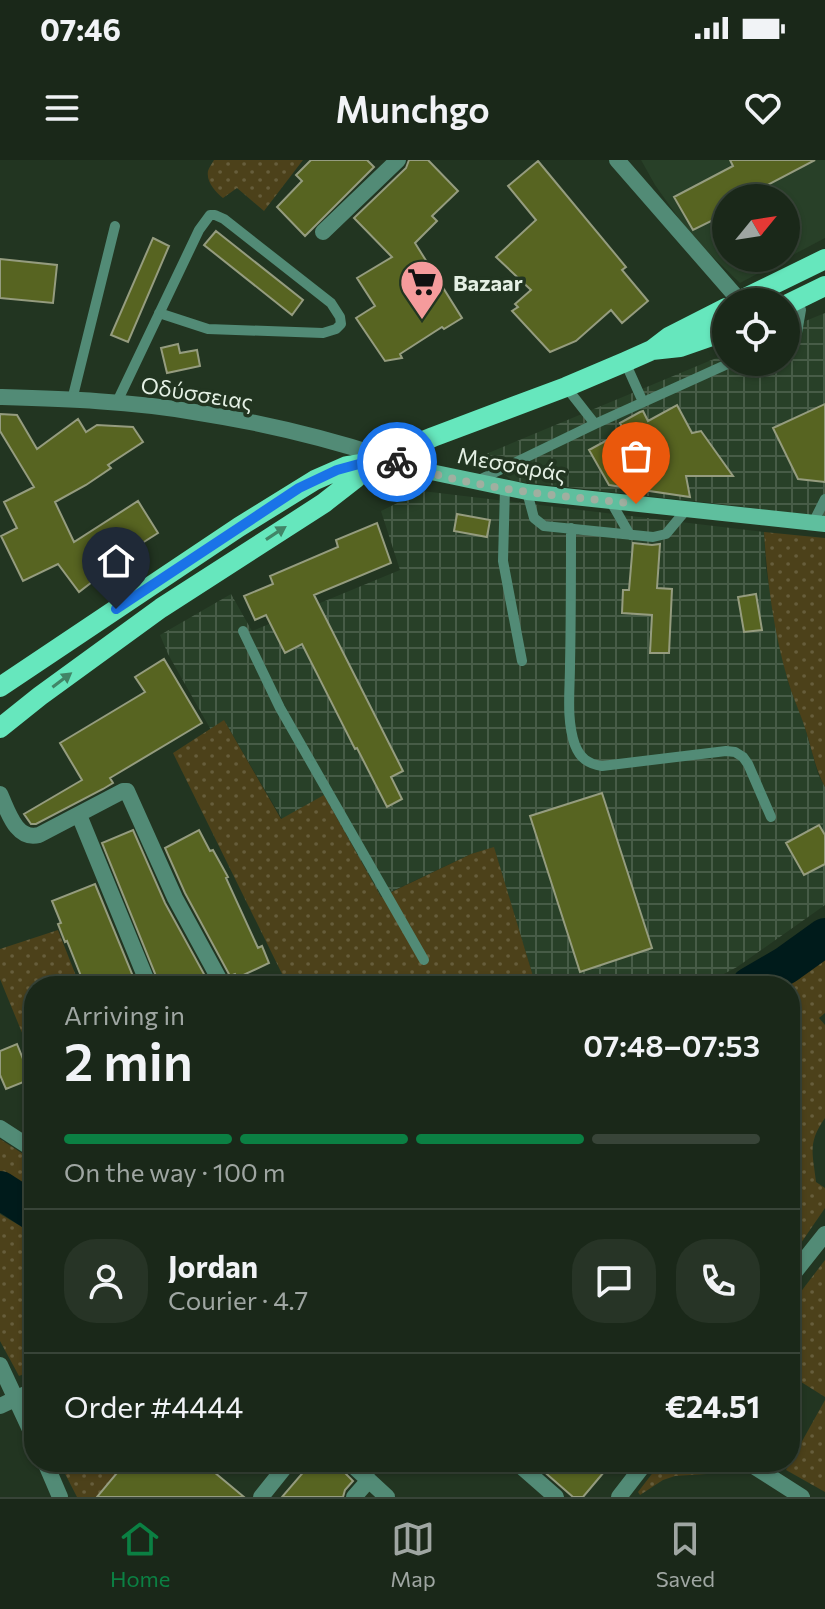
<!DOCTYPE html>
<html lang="en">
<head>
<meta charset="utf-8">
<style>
	body { margin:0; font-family:Commissioner,sans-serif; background:#273426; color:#f1f3f6; height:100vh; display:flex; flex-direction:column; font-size:30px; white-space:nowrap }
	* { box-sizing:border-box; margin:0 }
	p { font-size:26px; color:#9fa6a2 }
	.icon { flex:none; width:44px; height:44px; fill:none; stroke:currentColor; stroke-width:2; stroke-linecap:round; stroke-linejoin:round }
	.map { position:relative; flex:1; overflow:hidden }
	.drawer { position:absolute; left:24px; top:816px; width:776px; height:496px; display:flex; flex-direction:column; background:#1a2819; border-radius:32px; box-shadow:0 2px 6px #0004,0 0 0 2px #384438 }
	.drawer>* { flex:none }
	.needle { width:52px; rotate:60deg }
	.controls { position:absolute; left:712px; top:24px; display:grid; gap:16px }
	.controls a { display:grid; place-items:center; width:88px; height:88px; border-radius:50%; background:#1a2819; box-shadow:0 2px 6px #0004,0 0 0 2px #384438; font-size:40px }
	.pin { position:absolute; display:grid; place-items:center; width:68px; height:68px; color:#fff; margin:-82px -34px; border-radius:50% 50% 50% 0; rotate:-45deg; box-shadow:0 0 8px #0007 }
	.pin .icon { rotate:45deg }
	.courier { position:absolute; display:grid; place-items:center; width:80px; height:80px; margin:-40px; border:6px solid #1a73e8; border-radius:50%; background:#fff; color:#222; box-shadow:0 2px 10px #0007 }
	.summary em { font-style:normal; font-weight:600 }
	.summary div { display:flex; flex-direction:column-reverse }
	.summary { display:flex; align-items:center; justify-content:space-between; height:136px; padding:0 40px }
	h1 { font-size:52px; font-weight:600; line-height:60px }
	.bar { display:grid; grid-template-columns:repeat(4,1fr); gap:12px 8px; align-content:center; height:96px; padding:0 40px }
	.bar i { height:10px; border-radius:6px; background:#384438 }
	.bar .current { background:#0b8043 }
	.bar p { grid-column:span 4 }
	.line { display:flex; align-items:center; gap:20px; padding:0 40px; border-top:2px solid #384438 }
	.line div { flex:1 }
	.round { display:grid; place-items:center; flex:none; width:84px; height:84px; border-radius:32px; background:#273426 }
	.status { display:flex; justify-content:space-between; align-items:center; height:56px; padding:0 40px; background:#1a2819; direction:ltr }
	.status svg { height:22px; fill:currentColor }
	header { display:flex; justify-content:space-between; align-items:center; height:104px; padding:0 40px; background:#1a2819; font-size:36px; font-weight:600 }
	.tabs { display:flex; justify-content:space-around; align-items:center; height:112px; border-top:2px solid #384438; background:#1a2819; font-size:22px; color:#9fa6a2 }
	.tabs a { display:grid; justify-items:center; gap:4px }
	.tabs .current { color:#0b8043 }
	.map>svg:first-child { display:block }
	.built { fill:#284028; fill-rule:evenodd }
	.industrial { fill:url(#industrial-grid) }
	.grass { fill:url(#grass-dots) }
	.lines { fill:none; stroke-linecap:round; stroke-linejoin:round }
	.river { stroke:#001b1b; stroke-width:38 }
	.building { fill:#576421; stroke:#959c7f; stroke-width:2 }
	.lane { stroke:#528b76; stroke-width:10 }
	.street { stroke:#528b76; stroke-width:16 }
	.secondary { stroke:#5fbf9e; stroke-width:16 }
	.primary { stroke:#66e7bd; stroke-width:20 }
	.oneway { fill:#418567 }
	.done { stroke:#a0afa0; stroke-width:8; stroke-dasharray:0 14.4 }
	.route { stroke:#1a73e8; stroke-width:10 }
	.labels { text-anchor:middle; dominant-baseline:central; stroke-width:7; stroke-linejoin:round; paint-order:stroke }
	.poi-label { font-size:22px; font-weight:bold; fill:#e4f0e4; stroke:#223521; text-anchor:start }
	.street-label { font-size:22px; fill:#e4f0e4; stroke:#223521 }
</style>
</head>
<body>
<div class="status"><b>07:46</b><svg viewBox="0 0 49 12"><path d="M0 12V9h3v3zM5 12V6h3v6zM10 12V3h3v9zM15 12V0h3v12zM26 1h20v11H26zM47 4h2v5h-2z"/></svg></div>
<header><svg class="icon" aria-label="menu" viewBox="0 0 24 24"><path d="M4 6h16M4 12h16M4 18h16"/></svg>Munchgo<svg class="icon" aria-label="heart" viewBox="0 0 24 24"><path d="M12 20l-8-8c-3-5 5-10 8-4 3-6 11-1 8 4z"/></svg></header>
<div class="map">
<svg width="825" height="1337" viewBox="0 0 825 1337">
	<defs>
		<pattern id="industrial-grid" width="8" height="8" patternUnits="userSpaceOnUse" patternTransform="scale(2)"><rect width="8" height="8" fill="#284028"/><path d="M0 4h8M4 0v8" fill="none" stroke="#475c47"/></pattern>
		<pattern id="grass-dots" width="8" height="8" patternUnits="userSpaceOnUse" patternTransform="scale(2)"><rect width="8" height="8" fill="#4c411a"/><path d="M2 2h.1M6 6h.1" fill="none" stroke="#665d3b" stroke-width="1.8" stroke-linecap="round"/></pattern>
	</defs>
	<rect width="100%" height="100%" fill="#223521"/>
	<path class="built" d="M641,0H825V78L740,123L692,77L655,25ZM726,38H786V98H726Z"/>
	<path class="industrial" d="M825,153V358L738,346L513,321L489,303L486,294L726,194V202H786V169Z
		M422,331L764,372L766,408L776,469L788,522L804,564L818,614L825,627V745L737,807L701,826H536L494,688L471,694L380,737L324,636L282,659L224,560L211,570L168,494L160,475L231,434L252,471L400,410L381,351Z"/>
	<path class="grass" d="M214,0H303L264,51L237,28L223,38C216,32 206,22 208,11C209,7 212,4 214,0Z
		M764,372L825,378V627C814,607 811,584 803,562C798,548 792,535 788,521C774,473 767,422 764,372Z
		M224,560L281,659L324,635L381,737L471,694L494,687L536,826H288L173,593Z
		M58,770L80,826H34V902L0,819V789Z
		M825,786V853L819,858L825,865V958C807,983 813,994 816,1022L825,1028V1048L790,1099V826H765L799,806Z
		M0,979L34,1001V1042L0,1020Z
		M0,1054L34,1074V1210L19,1216L0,1181Z
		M825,1100V1237L790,1215V1146Z
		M825,1240V1332L786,1310Z
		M59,1302H126L97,1337H77Z
		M661,1302H713L712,1308L707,1314L675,1316L663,1320L640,1335L638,1332Z"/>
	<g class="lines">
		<path class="river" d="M750,826L786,805L825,777
			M0,1030L34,1052"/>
	</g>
	<path class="building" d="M311,0H367L374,7L305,76L277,47L302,21L296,15Z
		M409,0H428L458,31L432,56L437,61L415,83L462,158L444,169L442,167L400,194L402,198L385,201L356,158L375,146L357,118L392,97L354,58L406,8Z
		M730,0H815L743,38H726V90L711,61L693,70L674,37L733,6Z
		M538,1L626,107L622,110L648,141L622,163L611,150L576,181L550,192L512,151L518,147L515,144L531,130L496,97L536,60L508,26Z
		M216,71L303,140L292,155L204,85Z
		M153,78L169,86L128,182L111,175Z
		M0,99L57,105L53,143L0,138Z
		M178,184L180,193L197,190L200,206L167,213L161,188Z
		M825,244V322L798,319L773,268Z
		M677,245L692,273L701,271L733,316H686L690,337L609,325L589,290L624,271L620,263L640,252L643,251L648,261Z
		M0,254L17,255L37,289L78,259L86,272L97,265L133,267L143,282L108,305L111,308L86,325L55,342L74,382L138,341L158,373L98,411L101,415L79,432L58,404L23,421L1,376L17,368L4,342L34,327L0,271Z
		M457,354L490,360L487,377L454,371Z
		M377,363L391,403L314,435L403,611L391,617L402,639L387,647L357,588L355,589L302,484L285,493L266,455L255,460L244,436L273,424L270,416L338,387L336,380Z
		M633,383L652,385L660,384L657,428L672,429L669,493H650L652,455L622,453L623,430H629Z
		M756,434L762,470L744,472L738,437Z
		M164,499L202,563L110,618L113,623L103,629L36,664H31L24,654L82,620L60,583L145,532L135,517Z
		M602,633L652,788L580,812L530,656Z
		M819,665L825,675V704L804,715L786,683Z
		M133,670L165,743L210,825L160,826L102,683Z
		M199,670L210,691L213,690L228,717L226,718L258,788L262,786L269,803L237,818L235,814L230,816L185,733L165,688Z
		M95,724L137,826H85L67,781L65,782L58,764L61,763L52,741Z
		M17,884L31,919L6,929L0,915V891Z
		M126,1302H202L244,1337H97Z
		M312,1302H338L341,1309L353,1321L345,1330L343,1337H282Z
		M533,1302H593L604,1312L583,1337H573Z"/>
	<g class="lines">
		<path class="lane" d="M786,178L797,173L801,150
			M625,202L643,242
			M566,227L595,264
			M72,240L115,66
			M116,244L199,70L210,55H215L224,59L331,143L340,157L341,164L336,169L323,173L208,169L159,153
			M477,321L595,264L732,202
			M505,328L503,401L522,501
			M527,332L534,358L544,366L653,377L666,374L686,350
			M611,342L630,375
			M813,363L825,339
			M571,368C571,414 571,459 570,505C570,530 566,560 575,585C580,598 588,604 602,606L726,591L735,592L743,597L748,604L771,657
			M243,471L280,548L424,800"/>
		<path class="street" d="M617,0L740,141
			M323,72L398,0
			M0,237C64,239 131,241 194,252C259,262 322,277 384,297
			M0,634C8,651 16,681 39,675L123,631H127L175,738L223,826
			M79,655L149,826
			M0,968L34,990
			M790,1118L825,1074
			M0,1205L34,1278
			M0,1246L34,1230
			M45,1302L60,1337
			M349,1302L387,1337
			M516,1302L556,1337
			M747,1302L802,1337
			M261,1337L289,1302
			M354,1337L369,1320
			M619,1337L646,1302"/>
		<path class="secondary" d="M384,297L431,312L527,332L825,364"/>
		<path class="primary" d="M737,142L825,99
			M786,145L825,126
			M652,190L680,187L726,171
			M0,527L239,367L315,320L347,306L372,302L433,277L566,227L625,202L652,190L669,177L726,148
			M0,568L40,536L161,448L324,343L356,318L372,302"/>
	</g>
	<defs><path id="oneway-solid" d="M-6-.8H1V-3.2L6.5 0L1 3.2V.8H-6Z" transform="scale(2)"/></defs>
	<g class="oneway">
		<use href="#oneway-solid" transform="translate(276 373) rotate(-33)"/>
		<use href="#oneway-solid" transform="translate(62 520) rotate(-37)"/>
	</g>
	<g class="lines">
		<path class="done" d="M397,302C473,330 556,335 636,344"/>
		<path class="route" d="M116,449L299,328L337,310L359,304L372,302L384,297L397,302"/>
	</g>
	<defs>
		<g id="supermarket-pin" transform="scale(2.3)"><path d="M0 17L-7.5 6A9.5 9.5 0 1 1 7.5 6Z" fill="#f59b9c" stroke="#223521"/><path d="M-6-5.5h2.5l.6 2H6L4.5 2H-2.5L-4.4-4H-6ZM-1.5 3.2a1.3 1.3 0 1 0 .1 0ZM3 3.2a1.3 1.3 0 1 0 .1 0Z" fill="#111"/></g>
	</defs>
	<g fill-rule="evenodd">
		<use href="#supermarket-pin" x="422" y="122"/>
	</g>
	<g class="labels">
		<g class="poi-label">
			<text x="453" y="122">Bazaar</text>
		</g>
		<g class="street-label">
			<text transform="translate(197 233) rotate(9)">Οδύσσειας</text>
			<text transform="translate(512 304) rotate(10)">Μεσσαράς</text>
		</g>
	</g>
</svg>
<div class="controls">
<a><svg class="needle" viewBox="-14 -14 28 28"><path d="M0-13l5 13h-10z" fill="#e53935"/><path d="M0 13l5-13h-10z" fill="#9fa6a2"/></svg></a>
<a><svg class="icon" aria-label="locate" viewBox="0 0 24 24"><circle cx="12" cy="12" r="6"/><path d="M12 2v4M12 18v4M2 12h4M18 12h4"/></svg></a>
</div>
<div class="pin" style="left:636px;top:344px;background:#ea580c"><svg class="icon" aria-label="bag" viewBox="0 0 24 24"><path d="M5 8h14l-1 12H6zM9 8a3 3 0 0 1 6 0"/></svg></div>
<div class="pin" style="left:116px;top:449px;background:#1f2937"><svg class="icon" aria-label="home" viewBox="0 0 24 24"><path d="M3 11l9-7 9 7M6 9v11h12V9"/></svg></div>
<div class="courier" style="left:397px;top:302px"><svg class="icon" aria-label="bike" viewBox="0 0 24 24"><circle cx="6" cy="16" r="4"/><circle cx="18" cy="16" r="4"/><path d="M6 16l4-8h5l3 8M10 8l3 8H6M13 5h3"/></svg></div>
<section class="drawer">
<div class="summary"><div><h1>2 min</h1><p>Arriving in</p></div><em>07:48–07:53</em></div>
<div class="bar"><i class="current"></i><i class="current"></i><i class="current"></i><i></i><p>On the way · 100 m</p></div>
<div class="line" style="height:144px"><a class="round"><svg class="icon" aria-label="person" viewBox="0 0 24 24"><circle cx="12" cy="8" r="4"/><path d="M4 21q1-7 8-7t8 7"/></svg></a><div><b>Jordan</b><p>Courier · 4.7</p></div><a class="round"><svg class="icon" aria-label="chat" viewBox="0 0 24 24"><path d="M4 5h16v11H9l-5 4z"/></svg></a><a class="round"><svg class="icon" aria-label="phone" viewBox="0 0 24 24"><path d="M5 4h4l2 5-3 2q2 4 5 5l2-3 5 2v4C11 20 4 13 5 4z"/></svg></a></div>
<div class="line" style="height:104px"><div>Order #4444</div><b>€24.51</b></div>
</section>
</div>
<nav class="tabs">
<a class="current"><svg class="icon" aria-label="home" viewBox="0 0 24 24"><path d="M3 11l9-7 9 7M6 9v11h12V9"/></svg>Home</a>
<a><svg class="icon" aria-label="map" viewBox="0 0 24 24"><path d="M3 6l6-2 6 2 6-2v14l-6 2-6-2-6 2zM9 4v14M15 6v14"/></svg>Map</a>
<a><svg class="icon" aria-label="saved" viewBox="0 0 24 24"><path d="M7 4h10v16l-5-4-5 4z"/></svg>Saved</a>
</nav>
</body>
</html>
